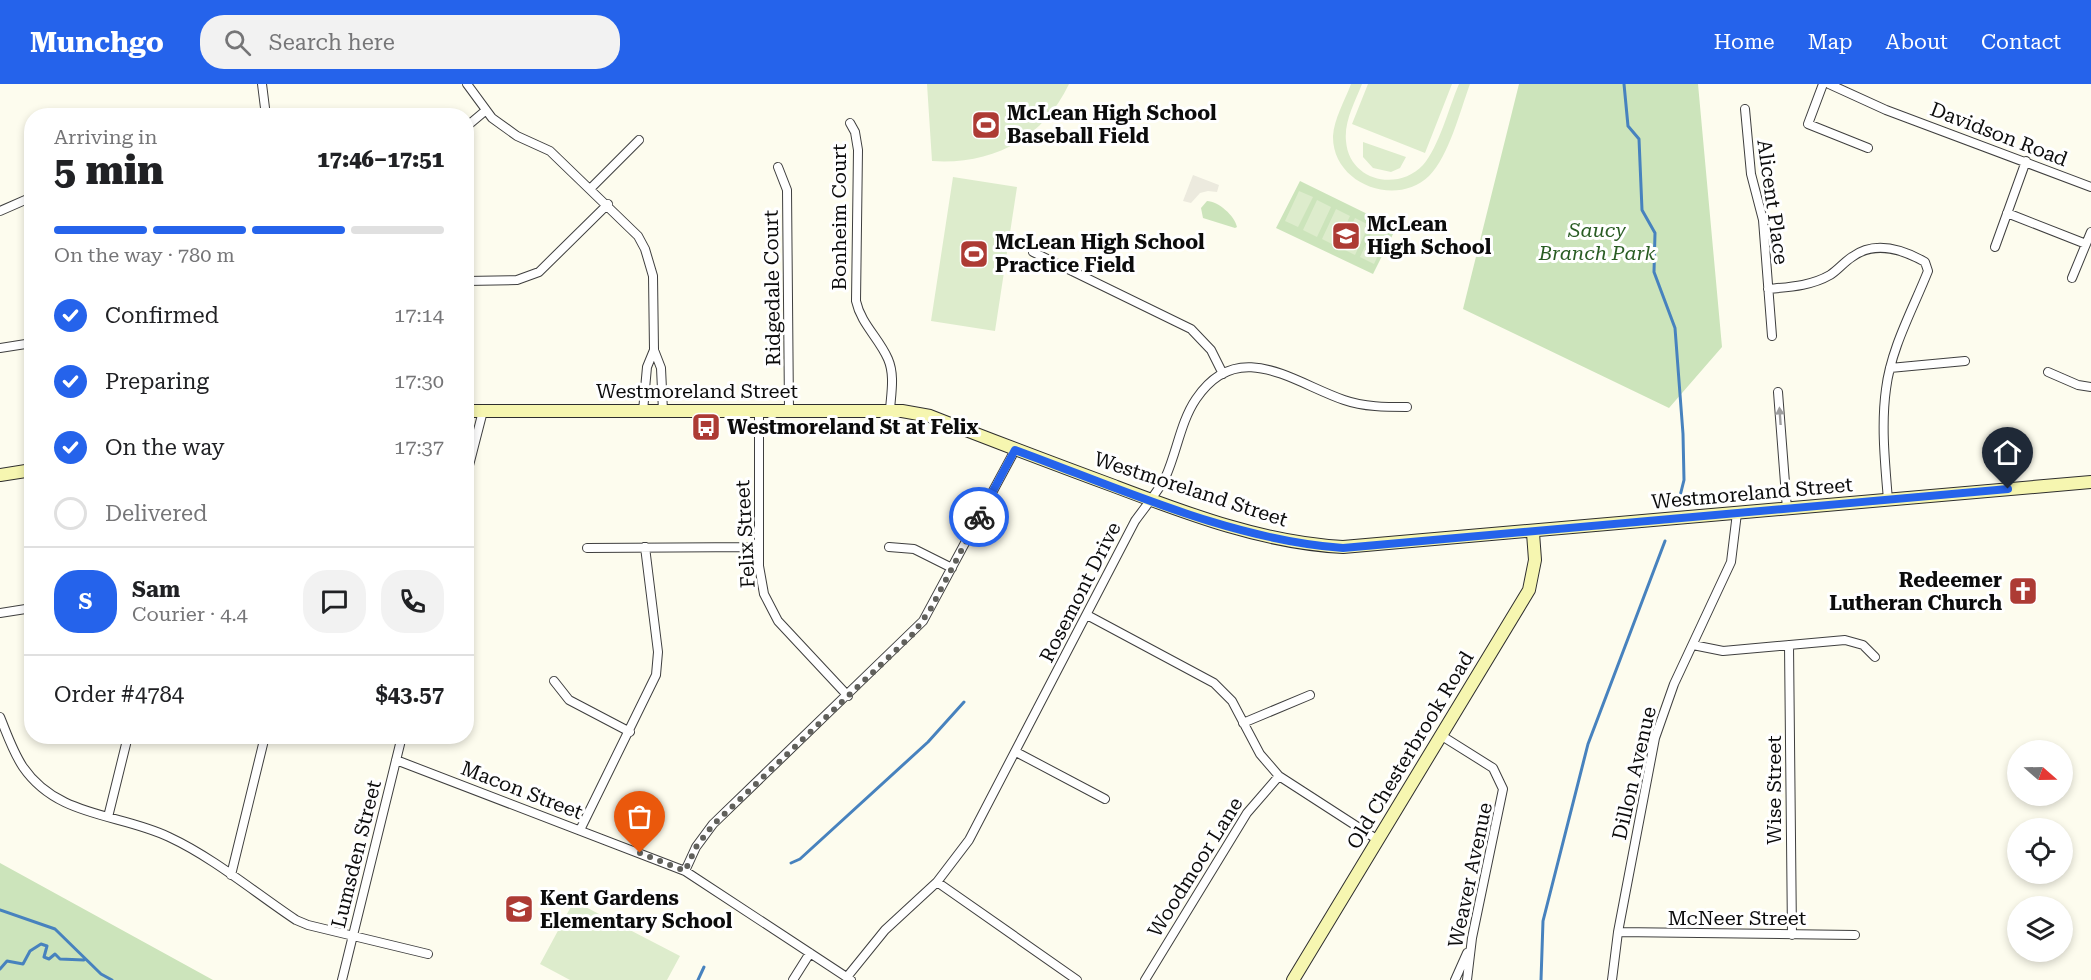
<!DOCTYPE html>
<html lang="en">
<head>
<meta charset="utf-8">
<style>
	body { margin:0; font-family:"Roboto Serif",serif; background:#f2f2f2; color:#202124; height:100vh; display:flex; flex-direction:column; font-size:22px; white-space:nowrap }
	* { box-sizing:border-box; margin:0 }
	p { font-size:20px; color:#757577 }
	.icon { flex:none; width:33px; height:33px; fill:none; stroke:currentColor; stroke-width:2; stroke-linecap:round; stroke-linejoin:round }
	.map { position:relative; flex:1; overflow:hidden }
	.drawer { position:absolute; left:24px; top:24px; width:450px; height:636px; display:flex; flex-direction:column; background:#fff; border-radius:24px; box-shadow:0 3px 9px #0003 }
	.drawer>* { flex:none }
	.needle { width:39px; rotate:110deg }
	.buttons { position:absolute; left:2007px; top:656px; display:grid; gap:12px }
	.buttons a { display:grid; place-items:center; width:66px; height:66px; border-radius:50%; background:#fff; box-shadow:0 3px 9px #0003; font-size:30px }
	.pin { position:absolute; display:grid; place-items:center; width:51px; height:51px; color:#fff; margin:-62px -26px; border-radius:50% 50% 50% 0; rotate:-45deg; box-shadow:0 0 6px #0007 }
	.pin .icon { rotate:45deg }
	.courier { position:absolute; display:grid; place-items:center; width:60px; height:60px; margin:-30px; border:4px solid #2563eb; border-radius:50%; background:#fff; color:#222; box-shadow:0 2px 8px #0007 }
	.headline em { font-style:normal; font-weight:800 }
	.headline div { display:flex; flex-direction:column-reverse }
	.headline { display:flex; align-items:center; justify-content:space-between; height:102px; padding:0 30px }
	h1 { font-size:39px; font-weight:800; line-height:45px }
	.bar { display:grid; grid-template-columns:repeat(4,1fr); gap:9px 6px; align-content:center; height:72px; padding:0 30px }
	.bar i { height:8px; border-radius:4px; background:#e0e0e0 }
	.bar .on { background:#2563eb }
	.bar p { grid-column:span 4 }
	.line { display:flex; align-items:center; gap:15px; padding:0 30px; border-top:2px solid #e0e0e0 }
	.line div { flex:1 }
	.round { display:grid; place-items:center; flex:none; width:63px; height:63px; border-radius:24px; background:#f2f2f2 }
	ol { padding:0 30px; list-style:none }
	li { display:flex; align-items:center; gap:18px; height:66px }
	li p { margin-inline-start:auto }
	li .icon { padding:6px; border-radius:50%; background:#2563eb; color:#fff; stroke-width:4 }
	li:last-child { color:#757577 }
	li i { width:33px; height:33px; border:3px solid #e0e0e0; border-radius:50% }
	header { display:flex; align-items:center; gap:36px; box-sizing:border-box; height:84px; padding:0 30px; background:#2563eb; color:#fff }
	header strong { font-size:28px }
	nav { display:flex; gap:33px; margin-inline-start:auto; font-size:21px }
	.search { width:420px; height:54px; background:#f2f2f2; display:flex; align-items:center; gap:15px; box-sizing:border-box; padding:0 21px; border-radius:24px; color:#757577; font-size:22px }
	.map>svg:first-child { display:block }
	.green { fill:#cce4bb }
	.pitch { fill:#ddeccc }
	.plaza { fill:#eceade }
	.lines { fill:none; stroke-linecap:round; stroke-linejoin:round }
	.stream { stroke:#4782be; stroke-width:3 }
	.street-casing { stroke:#3f3f3f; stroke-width:10 }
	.secondary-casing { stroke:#2e2e2e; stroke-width:14 }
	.street { stroke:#fff; stroke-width:8 }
	.secondary { stroke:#f6f6b0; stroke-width:12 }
	.oneway { fill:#9e9e9e }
	.done { stroke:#60605b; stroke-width:6; stroke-dasharray:0 10.8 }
	.route { stroke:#2563eb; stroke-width:8 }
	.labels { text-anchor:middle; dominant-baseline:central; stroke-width:6; stroke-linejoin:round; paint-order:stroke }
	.poi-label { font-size:20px; font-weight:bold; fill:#0c0c0c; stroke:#fff; text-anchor:start }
	.street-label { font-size:20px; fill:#0c0c0c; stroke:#fff }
	.park-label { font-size:20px; font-style:italic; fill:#2a5d24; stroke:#fff }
</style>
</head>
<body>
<header>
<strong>Munchgo</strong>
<div class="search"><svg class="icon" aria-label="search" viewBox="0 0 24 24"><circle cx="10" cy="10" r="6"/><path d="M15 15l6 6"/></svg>Search here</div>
<nav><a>Home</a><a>Map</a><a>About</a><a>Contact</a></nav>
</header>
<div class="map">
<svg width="2091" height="896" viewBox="0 0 2091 896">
	<rect width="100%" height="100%" fill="#fdfcee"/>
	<path class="green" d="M1519,0H1698L1722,263L1669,324L1463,225Z
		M1300,97L1396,144L1373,190L1276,144Z
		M1207,117C1218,117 1235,132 1237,143L1235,144L1203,134L1201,124Z
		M0,779L213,896H0Z"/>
	<path class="pitch" d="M927,0H1069C1043,55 992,81 932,77Z
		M1351,0H1362C1355,18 1344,37 1346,57C1349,97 1398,108 1423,81C1439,63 1449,23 1459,0H1470C1460,27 1449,72 1429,92C1396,124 1332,100 1333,52C1334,35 1345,16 1351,0Z
		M1368,0H1452L1425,69L1352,40Z
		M1363,58L1406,73L1400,84L1391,88L1373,84L1363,73Z
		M953,93L1017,103L995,247L931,237Z
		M1299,107L1313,113L1298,143L1285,137Z
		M1317,116L1331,123L1317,153L1303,146Z
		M1336,125L1350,132L1336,162L1322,155Z
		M1355,134L1369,141L1355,171L1341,164Z
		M1374,143L1388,150L1374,180L1360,173Z
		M574,817L680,872L667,896H570L540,880Z"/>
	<path class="plaza" d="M1193,91L1219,101L1217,108L1208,107L1200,109L1191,119L1183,117Z"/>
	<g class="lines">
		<path class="stream" d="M1624,0L1628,42L1639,55L1642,126L1655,149L1654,188L1675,244L1683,350L1684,396L1680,412
			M791,779L800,775L928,658L964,618
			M0,826L55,845L101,890L112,896
			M0,885L7,877L23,880L30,867L41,860L47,862L44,873L49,875L55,870L60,875L84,876
			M698,896L704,883
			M1541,896L1543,837L1588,660L1665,457"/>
		<g class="street-casing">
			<path id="street" d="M262,0L266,32
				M467,0L492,34L517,52L550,67L638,152L645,165L653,192L654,266L661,284L663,327
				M1823,0L1808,40L1868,64
				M1829,0L1886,26L2091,103
				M1745,25L1751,90L1763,136L1772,252
				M850,39L855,48L858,66L856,217C861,240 879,254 888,275C895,291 891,310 890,326
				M466,43L485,27
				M778,83L787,106L789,326
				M591,104L639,56
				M0,127L32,113
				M2007,129L2086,160
				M1995,163L2026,77
				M1033,168L1191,245L1211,266L1223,290
				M2072,194L2091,148
				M466,197L517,196L539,188L608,120
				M1768,205C1789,203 1811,202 1830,191C1838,186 1844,178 1852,173C1875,156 1902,165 1925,178L1928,187C1913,225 1891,264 1886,305C1881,341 1885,379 1888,416
				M0,264L32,259
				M1890,284L1965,277
				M2048,288L2078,301L2091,303
				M1778,308L1787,425
				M643,327L647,283L654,266
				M759,327V482L764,510L778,537L848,612
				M466,393L483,327
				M889,463L914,465L952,484
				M587,464L759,463
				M0,529L32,524
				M1087,531L1214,599L1232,617L1260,670L1279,692L1378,756
				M1693,561L1723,567L1845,556L1863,561L1875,573
				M1789,561L1792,851
				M554,597L569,616L630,648
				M0,633C7,650 13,668 23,683C58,734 119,729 169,753C214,774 254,808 296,836L308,841L428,870
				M1243,639L1310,611
				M1442,652L1493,684L1503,705L1472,854L1467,896
				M1016,668L1105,715
				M396,676L685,787L851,896
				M108,733L128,652
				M580,746L656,591L658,568L645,463
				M685,787L696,763L713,740L923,537L1015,366
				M231,791L265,652
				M937,798L1077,896
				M1618,848L1855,851
				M847,893L885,846L937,798L969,756L1135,437C1145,423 1158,408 1166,392C1177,367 1181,337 1196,315C1238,252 1294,299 1344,316C1364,323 1386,323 1407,323
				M342,896L402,652
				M793,896L810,869
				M1145,896L1247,729L1279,692
				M1455,896L1467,869
				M1612,896L1618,848L1655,654L1674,600L1731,478L1737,429"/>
		</g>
		<g class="secondary-casing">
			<path id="secondary" d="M466,327H902L930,332C991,356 1052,379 1114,402C1188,430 1264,459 1343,463L2091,398
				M0,391L32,386
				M1293,896L1529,506L1535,476L1533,449"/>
		</g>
		<use href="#street" class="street"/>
		<use href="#secondary" class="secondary"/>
	</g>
	<defs><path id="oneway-solid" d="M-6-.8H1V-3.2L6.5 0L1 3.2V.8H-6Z" transform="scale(1.5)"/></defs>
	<use class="oneway" href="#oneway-solid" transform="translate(1780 332) rotate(-94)"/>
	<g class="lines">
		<path class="done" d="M640,769L685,787L696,763L713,741L913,550L930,526L979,433"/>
		<path class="route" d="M979,433L1015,366C1119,404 1231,456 1343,464L2008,405"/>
	</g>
	<defs>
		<g id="stadium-square" transform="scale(1.5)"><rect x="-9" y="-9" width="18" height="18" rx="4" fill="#ad3b34" stroke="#fff"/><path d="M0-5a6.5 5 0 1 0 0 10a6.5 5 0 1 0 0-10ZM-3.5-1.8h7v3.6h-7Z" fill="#fff"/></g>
		<g id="school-square" transform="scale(1.5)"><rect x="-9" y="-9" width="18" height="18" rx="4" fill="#ad3b34" stroke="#fff"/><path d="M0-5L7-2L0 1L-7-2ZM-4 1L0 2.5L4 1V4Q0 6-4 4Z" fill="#fff"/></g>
		<g id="bus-square" transform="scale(1.5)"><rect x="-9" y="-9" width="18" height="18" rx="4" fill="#ad3b34" stroke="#fff"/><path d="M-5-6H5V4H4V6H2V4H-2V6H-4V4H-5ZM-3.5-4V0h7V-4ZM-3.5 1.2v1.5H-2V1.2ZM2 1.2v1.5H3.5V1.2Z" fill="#fff"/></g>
		<g id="church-square" transform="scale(1.5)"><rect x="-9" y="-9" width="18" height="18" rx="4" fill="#ad3b34" stroke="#fff"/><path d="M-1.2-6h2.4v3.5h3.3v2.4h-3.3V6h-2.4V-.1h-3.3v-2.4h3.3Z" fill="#fff"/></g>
	</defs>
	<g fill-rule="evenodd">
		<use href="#stadium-square" x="986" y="41"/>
		<use href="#school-square" x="1346" y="152"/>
		<use href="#stadium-square" x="974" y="170"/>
		<use href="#bus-square" x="706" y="343"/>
		<use href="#church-square" x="2023" y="507"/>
		<use href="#school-square" x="519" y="825"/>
	</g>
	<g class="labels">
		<g class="poi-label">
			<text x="1007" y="29">McLean High School<tspan x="1007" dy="23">Baseball Field</tspan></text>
			<text x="1367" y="140">McLean<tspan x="1367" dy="23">High School</tspan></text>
			<text x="995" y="158">McLean High School<tspan x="995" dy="23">Practice Field</tspan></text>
			<text x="727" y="343">Westmoreland St at Felix</text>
			<text x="2002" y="496" text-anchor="end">Redeemer<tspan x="2002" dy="23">Lutheran Church</tspan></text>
			<text x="540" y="814">Kent Gardens<tspan x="540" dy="23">Elementary School</tspan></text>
		</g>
		<g class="street-label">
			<text transform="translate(1999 50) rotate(21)">Davidson Road</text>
			<text transform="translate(1773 118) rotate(82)">Alicent Place</text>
			<text transform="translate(839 133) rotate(-90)">Bonheim Court</text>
			<text transform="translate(772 204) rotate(-91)">Ridgedale Court</text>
			<text x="697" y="307">Westmoreland Street</text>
			<text transform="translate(1191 405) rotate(18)">Westmoreland Street</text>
			<text transform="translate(1752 409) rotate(-5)">Westmoreland Street</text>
			<text transform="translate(745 450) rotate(-93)">Felix Street</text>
			<text transform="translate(1080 508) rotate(-63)">Rosemont Drive</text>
			<text transform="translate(1410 666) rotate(-59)">Old Chesterbrook Road</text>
			<text transform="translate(1634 689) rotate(-77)">Dillon Avenue</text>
			<text transform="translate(522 706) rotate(21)">Macon Street</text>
			<text transform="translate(1774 706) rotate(-90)">Wise Street</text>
			<text transform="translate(356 770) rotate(-76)">Lumsden Street</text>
			<text transform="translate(1195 783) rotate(-58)">Woodmoor Lane</text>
			<text transform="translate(1470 791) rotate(-78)">Weaver Avenue</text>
			<text x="1737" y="834">McNeer Street</text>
		</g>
		<g class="park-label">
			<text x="1597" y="146">Saucy<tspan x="1597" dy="23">Branch Park</tspan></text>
		</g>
	</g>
</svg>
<div class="buttons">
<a><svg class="needle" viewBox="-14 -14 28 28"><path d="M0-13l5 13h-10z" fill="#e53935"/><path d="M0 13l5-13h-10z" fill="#757577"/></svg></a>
<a><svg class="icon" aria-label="locate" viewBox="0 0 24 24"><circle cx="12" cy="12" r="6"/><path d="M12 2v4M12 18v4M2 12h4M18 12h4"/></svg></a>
<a><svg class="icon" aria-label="layers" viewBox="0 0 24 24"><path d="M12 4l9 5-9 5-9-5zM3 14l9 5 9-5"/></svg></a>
</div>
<div class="pin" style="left:640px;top:769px;background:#ea580c"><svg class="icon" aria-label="bag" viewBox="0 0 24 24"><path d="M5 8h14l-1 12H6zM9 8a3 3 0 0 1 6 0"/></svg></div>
<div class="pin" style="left:2008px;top:405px;background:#1f2937"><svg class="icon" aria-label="home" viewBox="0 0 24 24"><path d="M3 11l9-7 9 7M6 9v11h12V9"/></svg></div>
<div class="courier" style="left:979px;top:433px"><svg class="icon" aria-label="bike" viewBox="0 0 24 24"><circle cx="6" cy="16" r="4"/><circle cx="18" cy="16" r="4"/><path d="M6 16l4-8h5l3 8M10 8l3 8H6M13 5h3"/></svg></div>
<section class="drawer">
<div class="headline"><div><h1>5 min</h1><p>Arriving in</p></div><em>17:46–17:51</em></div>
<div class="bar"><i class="on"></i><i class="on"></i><i class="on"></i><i></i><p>On the way · 780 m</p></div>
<ol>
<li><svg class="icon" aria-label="check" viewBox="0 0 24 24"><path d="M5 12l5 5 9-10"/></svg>Confirmed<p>17:14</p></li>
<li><svg class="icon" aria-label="check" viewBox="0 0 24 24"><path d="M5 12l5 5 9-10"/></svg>Preparing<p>17:30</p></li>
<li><svg class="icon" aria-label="check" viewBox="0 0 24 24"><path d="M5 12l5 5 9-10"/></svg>On the way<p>17:37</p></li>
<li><i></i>Delivered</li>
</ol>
<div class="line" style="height:108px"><b class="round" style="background:#2563eb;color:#fff">S</b><div><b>Sam</b><p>Courier · 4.4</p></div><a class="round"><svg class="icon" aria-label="chat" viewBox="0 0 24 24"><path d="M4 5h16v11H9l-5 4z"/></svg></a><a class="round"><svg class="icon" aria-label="phone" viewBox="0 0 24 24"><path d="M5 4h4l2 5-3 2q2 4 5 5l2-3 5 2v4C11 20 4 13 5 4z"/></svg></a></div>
<div class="line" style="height:78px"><div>Order #4784</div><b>$43.57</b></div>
</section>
</div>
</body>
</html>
